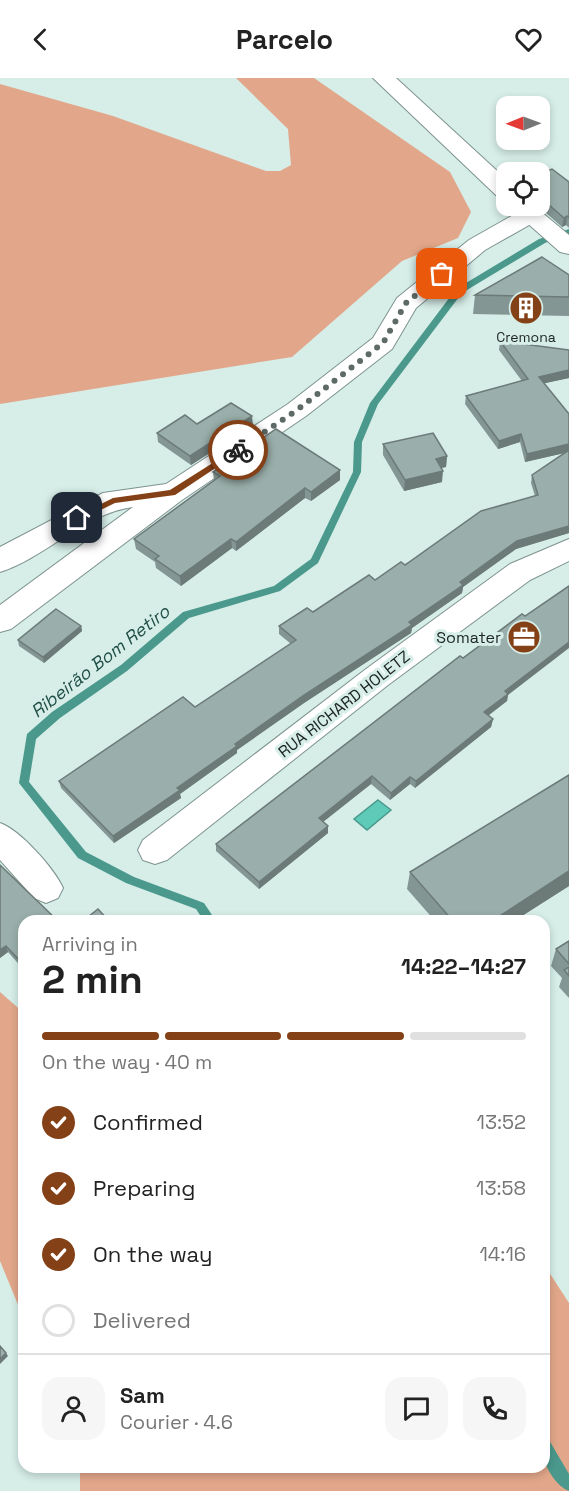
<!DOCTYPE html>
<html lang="en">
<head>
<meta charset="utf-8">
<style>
	body { margin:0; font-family:"Space Grotesk",sans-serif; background:#f6f6f6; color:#222; height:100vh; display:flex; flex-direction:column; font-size:22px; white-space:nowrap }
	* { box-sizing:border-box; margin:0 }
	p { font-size:20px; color:#767676 }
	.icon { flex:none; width:33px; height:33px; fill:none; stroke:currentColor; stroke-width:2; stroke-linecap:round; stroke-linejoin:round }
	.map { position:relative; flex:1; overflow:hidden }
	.sheet { position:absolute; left:18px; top:837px; width:532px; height:558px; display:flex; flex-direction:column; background:#fff; border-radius:18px; box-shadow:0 3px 9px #0003 }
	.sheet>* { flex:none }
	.needle { width:39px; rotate:269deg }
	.fabs { position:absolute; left:496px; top:18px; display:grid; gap:12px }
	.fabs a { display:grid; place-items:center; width:54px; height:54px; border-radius:12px; background:#fff; box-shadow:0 3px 9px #0003; font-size:30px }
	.pin { position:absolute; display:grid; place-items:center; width:51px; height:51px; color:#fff; margin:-26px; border-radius:12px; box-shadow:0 3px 9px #0006 }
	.courier { position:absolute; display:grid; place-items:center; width:60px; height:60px; margin:-30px; border:4px solid #844016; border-radius:50%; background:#fff; color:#222; box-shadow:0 2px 8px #0007 }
	.head em { font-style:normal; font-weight:800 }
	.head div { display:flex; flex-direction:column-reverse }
	.head { display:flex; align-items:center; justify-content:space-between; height:102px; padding:0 24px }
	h1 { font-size:39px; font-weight:800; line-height:45px }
	.bar { display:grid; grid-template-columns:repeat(4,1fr); gap:9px 6px; align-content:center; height:72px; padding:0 24px }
	.bar i { height:8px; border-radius:4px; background:#e0e0e0 }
	.bar .selected { background:#844016 }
	.bar p { grid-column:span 4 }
	.line { display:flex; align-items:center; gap:15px; padding:0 24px; border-top:2px solid #e0e0e0 }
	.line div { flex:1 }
	.round { display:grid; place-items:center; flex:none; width:63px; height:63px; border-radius:18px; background:#f6f6f6 }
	ol { padding:0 24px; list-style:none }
	li { display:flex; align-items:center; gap:18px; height:66px }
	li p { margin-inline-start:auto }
	li .icon { padding:6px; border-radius:50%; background:#844016; color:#fff; stroke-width:4 }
	li:last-child { color:#767676 }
	li i { width:33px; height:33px; border:3px solid #e0e0e0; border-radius:50% }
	header { display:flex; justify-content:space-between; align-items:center; height:78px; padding:0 24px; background:#fff; font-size:27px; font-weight:800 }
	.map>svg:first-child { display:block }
	.green { fill:#e2a78a }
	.water { fill:#5ecbb9; stroke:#4a998c; stroke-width:1.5 }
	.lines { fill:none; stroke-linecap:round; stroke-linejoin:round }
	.stream { fill:#4a998c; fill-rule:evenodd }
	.street-casing { stroke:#7e938e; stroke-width:2 }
	.secondary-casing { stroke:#7e938e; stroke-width:2 }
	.street { fill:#fff; fill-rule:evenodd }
	.secondary { fill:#fff; fill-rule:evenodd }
	.wall { fill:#849693 }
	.shaded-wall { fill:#6c7a78 }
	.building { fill:#9aafab; stroke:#6c7a78; stroke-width:1.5 }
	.route { fill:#844016 }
	.done { stroke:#5d6a67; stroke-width:6; stroke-dasharray:0 10.8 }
	.labels { text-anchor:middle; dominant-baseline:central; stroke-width:6; stroke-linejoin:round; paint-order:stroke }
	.far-poi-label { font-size:14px; fill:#1c2422; stroke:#d6ede8 }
	.poi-label { font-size:16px; fill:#1c2422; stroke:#d6ede8; text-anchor:end }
	.street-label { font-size:16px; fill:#1c2422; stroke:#d6ede8 }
	.water-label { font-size:18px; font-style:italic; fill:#204f47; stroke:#d6ede8 }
</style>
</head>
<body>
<header><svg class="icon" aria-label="back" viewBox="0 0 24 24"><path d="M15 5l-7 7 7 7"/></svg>Parcelo<svg class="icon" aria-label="heart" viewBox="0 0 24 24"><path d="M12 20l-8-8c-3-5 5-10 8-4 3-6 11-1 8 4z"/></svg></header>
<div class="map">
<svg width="569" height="1413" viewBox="0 0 569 1413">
	<rect width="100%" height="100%" fill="#d6ede8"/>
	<path class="green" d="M236,0H314L450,94L471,134L458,160L402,183L292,279L0,326V6L113,38L266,93H280L291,87L288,51Z
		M0,914L24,935V1241L0,1183Z
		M545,1188L569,1225V1413H80V1389H544Z"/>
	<path class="water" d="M378,722L391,732L367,752L354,741Z"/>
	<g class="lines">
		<path class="stream" d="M569,151V156L545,165L462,215L378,326L362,364L361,394L318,485L280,513L189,540L127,593L60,640L36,661L29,704L86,774L134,799L204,825L216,843H204L196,831L126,805L78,780L19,705L27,656L52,634L121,587L183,534L274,508L311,481L353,394L354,364L370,325L456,211L539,161Z
			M544,1360L549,1362L569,1396V1413C558,1409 547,1393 544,1381C543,1375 544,1367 544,1360Z"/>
		<g class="street-casing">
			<path id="street" d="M530,130L538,132L542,137L538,142L485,172L416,230L392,271L306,338L182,422L11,551L0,554V527L133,429C85,435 45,480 0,494V469L103,415L166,406L288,326L373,260L397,220L469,162L522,132Z
				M569,461V483L530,502L388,607L167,782L155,786L143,782L138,772L143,762L366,591L510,486Z
				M0,745C20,752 54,790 63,810L58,820L46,825L34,820L0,782Z"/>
		</g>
		<g class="secondary-casing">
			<path id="secondary" d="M373,0H396L507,102V122L499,120Z
				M508,128H534L569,157V176L560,174Z"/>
		</g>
		<use href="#street" class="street"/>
		<use href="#secondary" class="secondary"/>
	</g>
	<path class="wall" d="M540,96L569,104V150L566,147L562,149L538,128H540Z
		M569,197V238L473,236L475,217Z
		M500,263L569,300L544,305L569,336V455L516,471L463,509L462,515L412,550L411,555L304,625L237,672V675L180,716L181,720L114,765L61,710L59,703L195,629L291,566L279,556V548L313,534L535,418L531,405L532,397L564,375L525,384L520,364L498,371L465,326L466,318L522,303L499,272Z
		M197,346L253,347L191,387L158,364L157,355Z
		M383,366L447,378L446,389L441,390L442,404L404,413L383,377Z
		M340,392V402L311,423L305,420L236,473L232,470L181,508L156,490L155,484L136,471L134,461L214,403L213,394Z
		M81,548L82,553L44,585L19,568L18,562Z
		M508,617L507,623L488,638L493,641L491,649L415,710L410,706L390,722L371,706L323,744L328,748V755L259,811L216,773V766Z
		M0,787L24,843V892L8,874L0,880Z
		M410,794L569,808L514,843H435L407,811Z
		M569,863V920L559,909L562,900L551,888L556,871Z"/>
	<path class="shaded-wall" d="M567,138L566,147L562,149L564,140Z
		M569,292V300L537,307L539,299Z
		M252,338L253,347L191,387L190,378Z
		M521,356L520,364L498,371L499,363Z
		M569,366V374L525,384L527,376Z
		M447,378L446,389L435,391L436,381Z
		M340,392V402L311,423V414Z
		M443,393L442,404L404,413L405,402Z
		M305,410V420L236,473V464Z
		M569,448V455L516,471L463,509L462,515L412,550L411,555L304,625L237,672V675L180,716L181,720L114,765L113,758L235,666L409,544L460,504L517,463Z
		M231,461L232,470L181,508L180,498Z
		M81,548L82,553L44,585L43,579Z
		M569,564V570L508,617L507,623L482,642L484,634L505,613Z
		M493,641L491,649L415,710L416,703Z
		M372,698L371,706L319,747V740Z
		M410,699V706L390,722L391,715Z
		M328,748V755L259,811V804Z
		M569,793V808L514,843H492Z
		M6,868L8,874L0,880V872Z
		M6,1275L8,1278L0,1286V1281Z"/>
	<path class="building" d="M552,91L569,104V140L567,138L564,140L540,119V96Z
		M542,179L569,197V219L475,217Z
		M500,263L569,272V292L539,299L569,336V366L527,376L521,356L499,363L466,318L528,301Z
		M231,325L252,338L190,378L157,355L185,337L197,346Z
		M276,351L340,392L311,414L305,410L236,464L231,461L180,498L155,481L159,478L134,461L220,398L213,394Z
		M433,355L447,378L436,381L443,393L405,402L383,366Z
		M569,372V448L517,463L460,504L463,507L409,544L412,547L304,617L235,666L237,668L177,710L180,712L113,758L59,703L183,619L195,629L296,562L279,548L307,530L313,534L369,497L375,502L401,484L405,487L481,433L538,417L532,397Z
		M569,508V564L505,613L508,616L484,634L493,641L416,703L410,699L391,715L372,698L319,740L328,748L259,804L216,766L460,578L463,580L522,536L525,538Z
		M56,531L81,548L43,579L18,562Z
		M569,697V793L492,843H453L410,794Z
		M0,787L58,843H24V887L6,868L0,872Z
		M98,831L109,843H83Z
		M569,863V886L556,871Z
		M569,889V898L564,892Z
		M0,1268L6,1275L0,1281Z"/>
	<path class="route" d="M238,369L242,372L241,373L175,417L115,425L80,442L73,440L113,420L170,412Z"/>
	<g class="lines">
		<path class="done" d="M238,372L297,332L383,265L406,225L442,196"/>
	</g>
	<defs>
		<g id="building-disc" transform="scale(1.725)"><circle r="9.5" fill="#844016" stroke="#d6ede8"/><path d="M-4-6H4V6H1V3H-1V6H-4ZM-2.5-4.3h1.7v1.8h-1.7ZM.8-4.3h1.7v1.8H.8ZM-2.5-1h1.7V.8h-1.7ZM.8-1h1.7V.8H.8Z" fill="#fff"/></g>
		<g id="office-disc" transform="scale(1.725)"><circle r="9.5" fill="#844016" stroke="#d6ede8"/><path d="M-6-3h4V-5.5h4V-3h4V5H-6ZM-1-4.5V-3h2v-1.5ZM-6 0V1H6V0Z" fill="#fff"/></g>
	</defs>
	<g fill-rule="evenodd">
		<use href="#building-disc" x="526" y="230"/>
		<use href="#office-disc" x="524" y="559"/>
	</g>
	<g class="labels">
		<g class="far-poi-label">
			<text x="526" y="259">Cremona</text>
		</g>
		<g class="poi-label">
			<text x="501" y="559">Somater</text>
		</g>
		<g class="street-label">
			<text transform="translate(344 626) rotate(-38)">RUA RICHARD HOLETZ</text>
		</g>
		<g class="water-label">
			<text transform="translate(100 583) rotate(-38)">Ribeirão Bom Retiro</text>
		</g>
	</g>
</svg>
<div class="fabs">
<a><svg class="needle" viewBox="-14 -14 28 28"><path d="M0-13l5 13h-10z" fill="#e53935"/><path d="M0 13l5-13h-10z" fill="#767676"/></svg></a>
<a><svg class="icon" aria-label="locate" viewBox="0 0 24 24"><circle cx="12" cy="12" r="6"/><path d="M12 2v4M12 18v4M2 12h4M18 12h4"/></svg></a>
</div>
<div class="pin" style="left:442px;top:196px;background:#ea580c"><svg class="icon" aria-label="bag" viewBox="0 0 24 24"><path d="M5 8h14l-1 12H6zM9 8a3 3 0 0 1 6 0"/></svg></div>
<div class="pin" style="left:77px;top:440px;background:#1f2937"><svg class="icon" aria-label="home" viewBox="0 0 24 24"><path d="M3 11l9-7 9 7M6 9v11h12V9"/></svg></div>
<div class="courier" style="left:238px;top:372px"><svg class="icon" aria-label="bike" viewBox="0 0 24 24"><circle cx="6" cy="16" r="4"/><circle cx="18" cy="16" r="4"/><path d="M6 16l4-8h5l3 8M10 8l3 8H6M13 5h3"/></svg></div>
<section class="sheet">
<div class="head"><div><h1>2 min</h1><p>Arriving in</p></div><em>14:22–14:27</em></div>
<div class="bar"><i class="selected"></i><i class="selected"></i><i class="selected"></i><i></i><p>On the way · 40 m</p></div>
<ol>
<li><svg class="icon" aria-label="check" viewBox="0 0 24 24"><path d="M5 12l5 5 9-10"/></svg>Confirmed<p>13:52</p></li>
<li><svg class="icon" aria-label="check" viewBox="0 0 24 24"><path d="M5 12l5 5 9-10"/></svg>Preparing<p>13:58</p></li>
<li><svg class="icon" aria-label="check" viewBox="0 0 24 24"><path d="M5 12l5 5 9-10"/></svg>On the way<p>14:16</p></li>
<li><i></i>Delivered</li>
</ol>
<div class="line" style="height:108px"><a class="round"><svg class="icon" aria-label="person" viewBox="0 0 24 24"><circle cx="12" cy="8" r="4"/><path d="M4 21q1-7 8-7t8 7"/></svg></a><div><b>Sam</b><p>Courier · 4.6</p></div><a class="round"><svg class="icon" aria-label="chat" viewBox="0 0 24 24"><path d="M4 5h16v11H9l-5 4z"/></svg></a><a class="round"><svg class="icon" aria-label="phone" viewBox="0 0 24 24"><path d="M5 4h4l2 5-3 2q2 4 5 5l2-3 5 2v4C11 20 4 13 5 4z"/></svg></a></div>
</section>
</div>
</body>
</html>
